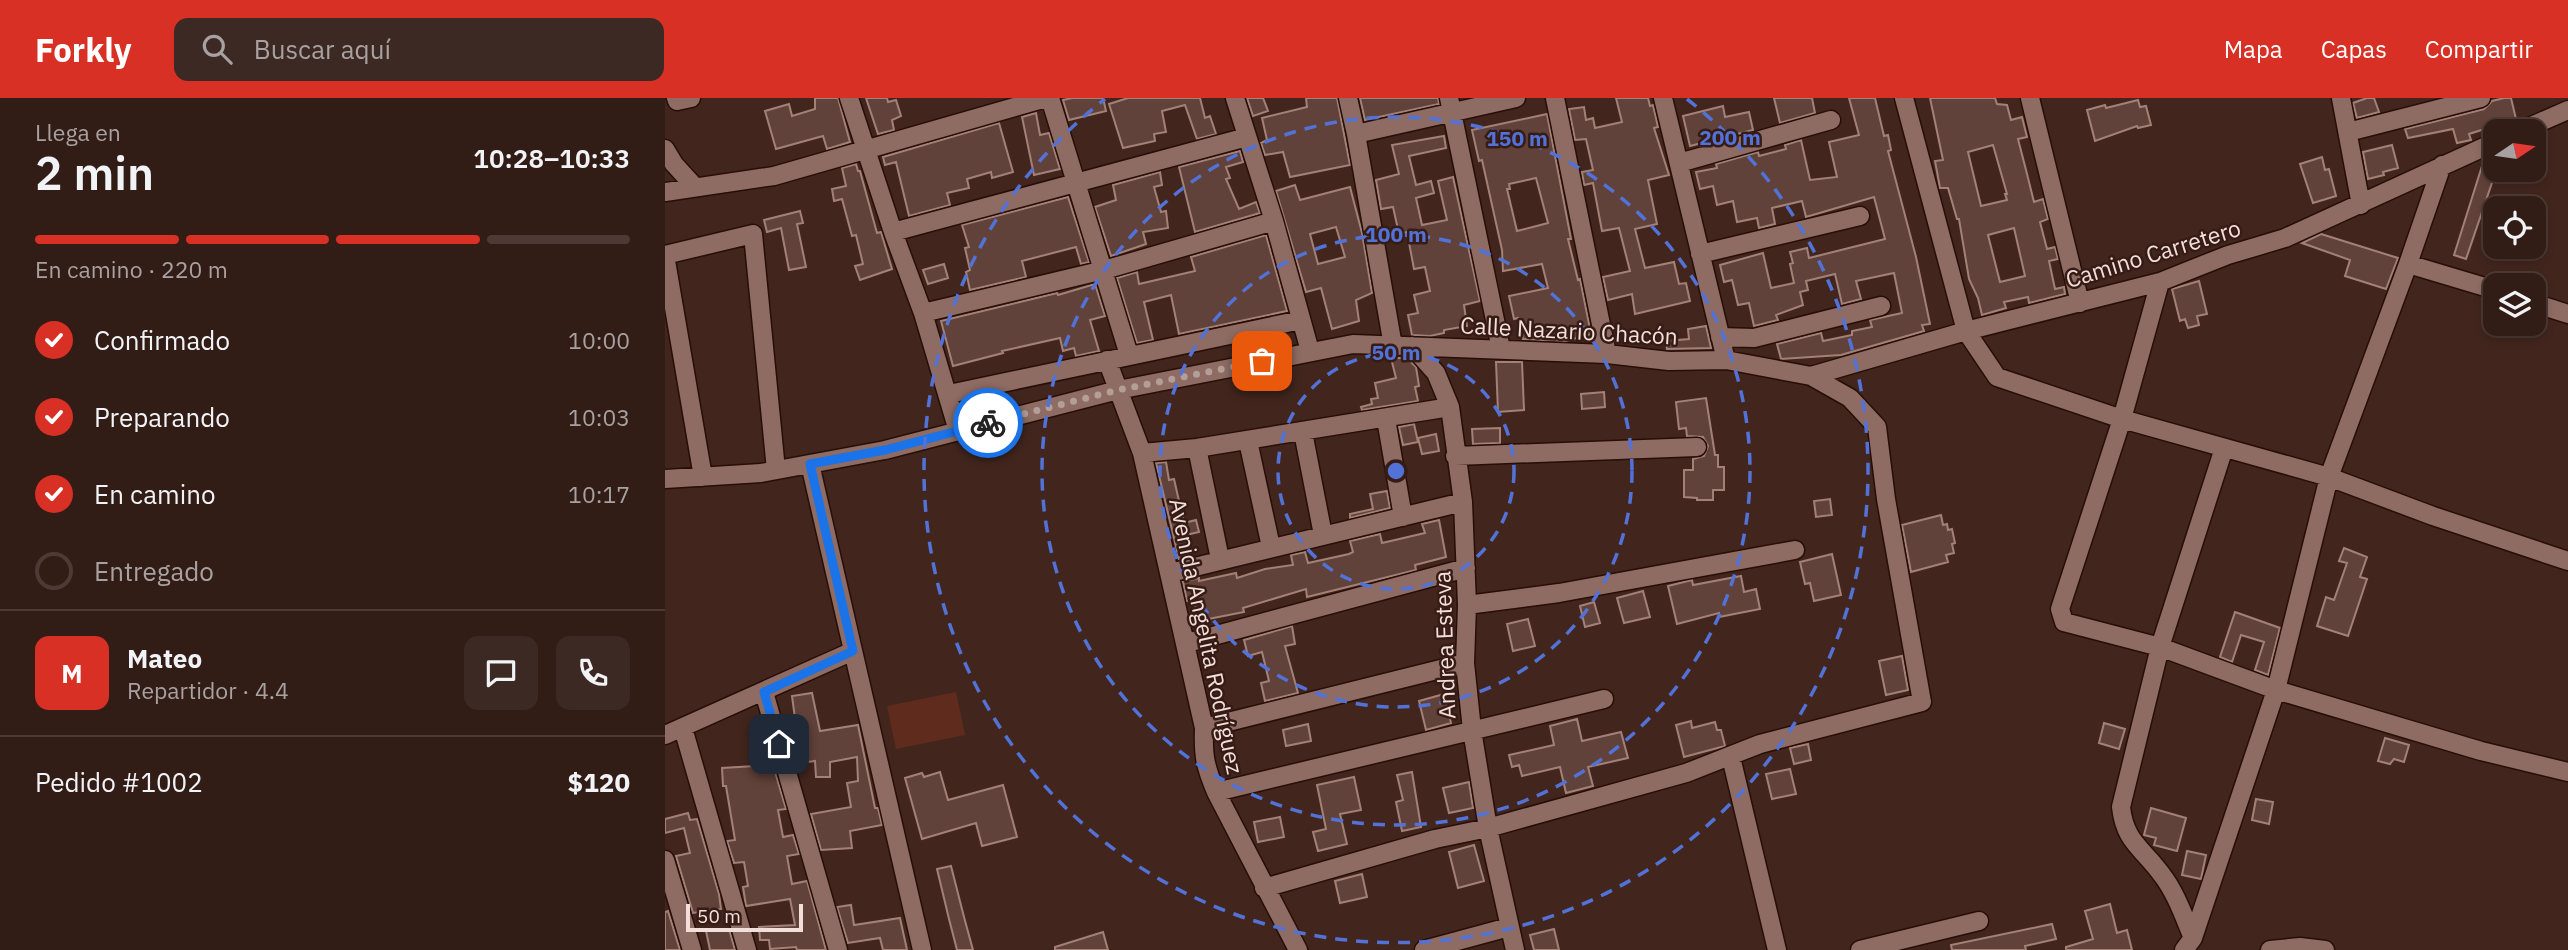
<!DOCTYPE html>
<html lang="es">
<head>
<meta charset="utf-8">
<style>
	body { margin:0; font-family:"IBM Plex Sans",sans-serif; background:#3d2923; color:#f1f3f6; height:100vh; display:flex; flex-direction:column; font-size:26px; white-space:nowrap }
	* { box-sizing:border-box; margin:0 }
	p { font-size:23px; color:#a8a1a1 }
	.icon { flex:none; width:38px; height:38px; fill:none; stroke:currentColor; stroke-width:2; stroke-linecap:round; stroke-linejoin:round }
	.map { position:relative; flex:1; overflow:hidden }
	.details { display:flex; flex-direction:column; background:#321c16; width:665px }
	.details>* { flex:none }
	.needle { width:46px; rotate:77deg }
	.fabs { position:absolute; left:1818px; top:21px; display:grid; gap:14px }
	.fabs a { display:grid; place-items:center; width:63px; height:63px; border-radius:14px; background:#321c16; box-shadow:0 4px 10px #0003,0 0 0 2px #4d3a35; font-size:35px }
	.scale { position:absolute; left:21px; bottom:18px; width:117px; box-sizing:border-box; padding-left:7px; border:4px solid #f2dfd9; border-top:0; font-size:19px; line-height:24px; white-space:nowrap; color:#f2dfd9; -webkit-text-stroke:5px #371c15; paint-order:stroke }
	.pin { position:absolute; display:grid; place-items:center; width:60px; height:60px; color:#fff; margin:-30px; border-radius:14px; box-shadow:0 4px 10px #0006 }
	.courier { position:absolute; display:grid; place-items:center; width:70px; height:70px; margin:-35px; border:5px solid #1a73e8; border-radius:50%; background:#fff; color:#222; box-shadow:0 2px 9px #0007 }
	.overview em { font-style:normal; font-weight:600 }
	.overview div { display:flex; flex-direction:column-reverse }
	.overview { display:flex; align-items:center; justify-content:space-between; height:119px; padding:0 35px }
	h1 { font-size:46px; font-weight:600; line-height:52px }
	.bar { display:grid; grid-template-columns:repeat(4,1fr); gap:10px 7px; align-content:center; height:84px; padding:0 35px }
	.bar i { height:9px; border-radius:5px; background:#4d3a35 }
	.bar .current { background:#d93025 }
	.bar p { grid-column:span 4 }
	.line { display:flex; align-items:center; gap:18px; padding:0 35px; border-top:2px solid #4d3a35 }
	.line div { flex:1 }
	.round { display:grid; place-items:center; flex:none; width:74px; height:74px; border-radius:14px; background:#3d2923 }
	ol { padding:0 35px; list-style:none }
	li { display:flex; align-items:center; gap:21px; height:77px }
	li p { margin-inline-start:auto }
	li .icon { padding:7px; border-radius:50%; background:#d93025; color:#fff; stroke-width:4 }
	li:last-child { color:#a8a1a1 }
	li i { width:38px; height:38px; border:4px solid #4d3a35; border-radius:50% }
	header { display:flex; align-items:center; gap:42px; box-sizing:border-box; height:98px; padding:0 35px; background:#d93025; color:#fff }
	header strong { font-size:33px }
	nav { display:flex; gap:38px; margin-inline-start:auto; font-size:24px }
	.search { width:490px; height:63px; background:#3d2923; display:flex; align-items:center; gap:18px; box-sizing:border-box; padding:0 24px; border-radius:14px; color:#a8a1a1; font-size:26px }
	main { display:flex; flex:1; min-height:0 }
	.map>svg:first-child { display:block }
	.green { fill:#5e2b1d }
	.building { fill:#61423a; stroke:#a38177; stroke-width:2; fill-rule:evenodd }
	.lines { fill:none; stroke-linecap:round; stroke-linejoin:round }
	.minor-casing { stroke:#270e07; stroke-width:21 }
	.minor { stroke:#8e6c63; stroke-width:18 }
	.done { stroke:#b49e98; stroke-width:7; stroke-dasharray:0 12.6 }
	.route { stroke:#1a73e8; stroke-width:9 }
	.ring { fill:none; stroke:#5272d8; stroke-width:3.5; stroke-dasharray:12 9 }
	.labels { text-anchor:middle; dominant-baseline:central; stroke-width:5; stroke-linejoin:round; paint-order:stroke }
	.street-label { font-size:23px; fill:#f2dfd9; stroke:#371c15 }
	.centre { fill:#5272d8; stroke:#371c15; stroke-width:3.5 }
	.ring-label { font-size:21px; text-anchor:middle; font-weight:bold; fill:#5272d8; stroke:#371c15; stroke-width:5; stroke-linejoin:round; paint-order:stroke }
</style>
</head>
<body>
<header>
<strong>Forkly</strong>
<div class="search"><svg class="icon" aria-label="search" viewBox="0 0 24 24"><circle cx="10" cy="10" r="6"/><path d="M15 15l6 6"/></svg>Buscar aquí</div>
<nav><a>Mapa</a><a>Capas</a><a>Compartir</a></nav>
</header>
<main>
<section class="details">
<div class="overview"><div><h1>2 min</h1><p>Llega en</p></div><em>10:28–10:33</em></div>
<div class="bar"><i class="current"></i><i class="current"></i><i class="current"></i><i></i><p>En camino · 220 m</p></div>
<ol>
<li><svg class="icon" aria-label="check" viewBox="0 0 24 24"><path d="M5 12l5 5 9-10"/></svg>Confirmado<p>10:00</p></li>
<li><svg class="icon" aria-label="check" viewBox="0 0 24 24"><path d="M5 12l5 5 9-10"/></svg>Preparando<p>10:03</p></li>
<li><svg class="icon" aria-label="check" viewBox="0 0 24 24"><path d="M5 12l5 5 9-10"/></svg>En camino<p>10:17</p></li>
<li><i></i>Entregado</li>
</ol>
<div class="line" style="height:126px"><b class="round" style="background:#d93025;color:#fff">M</b><div><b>Mateo</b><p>Repartidor · 4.4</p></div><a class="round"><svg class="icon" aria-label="chat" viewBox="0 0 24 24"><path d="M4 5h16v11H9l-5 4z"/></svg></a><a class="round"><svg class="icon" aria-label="phone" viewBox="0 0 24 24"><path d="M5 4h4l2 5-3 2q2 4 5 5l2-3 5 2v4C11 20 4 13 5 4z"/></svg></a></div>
<div class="line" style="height:91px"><div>Pedido #1002</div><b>$120</b></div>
</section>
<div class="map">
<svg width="1903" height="852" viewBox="0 0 1903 852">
	<rect width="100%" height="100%" fill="#42261e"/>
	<path class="green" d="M291,594L300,637L231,651L222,608Z"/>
	<path class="building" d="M150,0H173L185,44L162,51L158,38L111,51L100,13L124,6L127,18L150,11Z
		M201,0H222L223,4L231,2L236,18L227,22L229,32L213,36Z
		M407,0H438L441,13L404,22L398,2Z
		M463,0H535L540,20L545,18L551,36L532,41L520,7L497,13L501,34L489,36L490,43L458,50L444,6Z
		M582,0H598L603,13L588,18Z
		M641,0H672L685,67L625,79L618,54L600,57L596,45L602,42L597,20L642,9Z
		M695,0H773L774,6L700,22Z
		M951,0H983L985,8L988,7L993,29L989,30L1004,77L983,82L992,126L970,131L980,170L1009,164L1014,186L1021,185L1025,203L970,216L967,196L943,202L938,179L965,173L954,130L937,133L928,85L919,87L917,74L928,72L921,41L910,42L904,11L919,9L921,22L928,20L930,30L957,24Z
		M1109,0H1147L1150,15L1115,25Z
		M1184,0H1210L1219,38L1223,37L1226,52L1223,53L1251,159L1265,226L1257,227L1259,233L1176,257L1116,261L1112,246L1156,235L1158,243L1187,237V233L1207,229L1205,222L1237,215L1229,175L1191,183L1196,201L1177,206L1170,176L1141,183L1143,192L1135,194L1138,207L1111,217L1113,222L1089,228L1084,205L1073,207L1067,182L1059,184L1055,167L1098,155L1106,190L1129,185L1125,166L1128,165L1125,154L1142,150L1144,160L1220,141L1209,99L1141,119L1137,103L1107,110L1110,126L1094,130L1092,120L1072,124L1068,103L1052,107L1048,88L1035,91L1031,74L1052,70L1051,66L1093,54L1094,58L1121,51L1120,47L1136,42L1145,82L1172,79L1164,44L1194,37Z
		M1265,0H1330L1332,6L1342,7L1346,22L1357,19L1362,39L1353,41L1361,72L1369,104L1378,101L1383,121L1375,124L1382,151L1390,149L1393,161L1384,163L1390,191L1399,189L1400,196L1364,205L1363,199L1339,204L1341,210L1317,217L1313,200L1304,181L1294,121H1292L1283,90H1275L1270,63L1278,62ZM1328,47L1342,96H1340L1342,102L1316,108L1303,54ZM1349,130L1360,178L1335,184L1323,137Z
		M1702,0H1709L1714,14L1692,20L1688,5Z
		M1839,0H1846L1851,21L1804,36L1806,42L1792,45L1788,31L1743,40L1740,31L1819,11L1827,3Z
		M1473,2L1475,9L1481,8L1486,27L1473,30L1472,28L1430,43L1422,12L1440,7L1441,10Z
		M1058,8L1060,19L1084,14L1088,32L1025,48L1018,18Z
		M371,15L375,37L384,35L395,71L369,77L357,19Z
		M882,16L906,141H903L913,182L915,181L926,236L901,243L858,241L853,220L849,221L844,198L883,190L877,166L838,173L837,152L817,62L814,63L807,32ZM871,80L883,125L852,133L842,91H845L844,86Z
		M334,25L348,74L327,80L326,74L302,81L304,90L282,95L285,107L244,118L231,64L220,67L218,59Z
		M779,38L781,50L744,58L751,87L766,83L769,95L751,100L757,127L782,122L773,83L788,79L815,203L799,207L802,228L779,232V235L765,238L747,237L743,217L753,215L749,197L765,193L760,169L749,171L742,134L734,136L728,109L716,111L711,82L734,76L727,47Z
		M1727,47L1733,70L1718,74L1719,77L1703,81L1698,54Z
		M575,53L578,64L561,69L565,80L561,81L574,111L591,104L595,115L530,134L514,69Z
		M1657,59L1660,72L1664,71L1671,98L1648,105L1635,66Z
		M191,66L193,73H195L212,135L216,134L227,171L195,182L190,168L198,166L191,137L187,138L177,101L169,103L167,91L181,88L177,70Z
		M1817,68L1831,73L1801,161L1789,157Z
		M495,74L497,87L489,89L496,114L501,113L503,130L478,134L481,146L446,158L430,109L451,102L448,87Z
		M630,87L635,102L685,89L697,135L707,195L691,202L694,223L667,231L656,190L641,194L611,93ZM671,129L680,159L653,166L645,136Z
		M403,99L424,164L416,166L411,149L357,163L361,179L305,192L301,174L305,172L300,150L304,149L297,127Z
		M135,113L138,125L132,126L141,169L124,172L116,130L102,134L99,122Z
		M1656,136L1733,160L1721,191L1680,178L1685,162L1637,145Z
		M601,137L622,213L514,236L506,197L479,204L488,242L472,245L452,180L472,174L474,186L530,173L526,159Z
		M279,166L283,180L263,186L258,172Z
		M1534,183L1542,216L1532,218L1534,227L1523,230L1520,221L1515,223L1507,191Z
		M430,186L440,218L425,222L434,253L411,258L409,250L398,253L395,240L337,253L338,255L288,268L276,223L392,195L393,197Z
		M1041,228L1046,250L1002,251L1001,243L1024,241L1023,231Z
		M726,260H742L751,269L754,288L750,289L753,303L697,312L696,309L707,306L706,301L713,300L710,285L731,280Z
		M831,264H857L859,312L833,314Z
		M939,294L940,309L917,311L916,296Z
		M1041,300L1050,357H1053V369H1059V392H1048V402H1032V400L1019,399V372H1028V361L1039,358L1043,348L1038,339L1022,338L1021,330L1014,331L1011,304Z
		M749,326L753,344L738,347L734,329Z
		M835,330V345L808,346L807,331Z
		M771,336L774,353L757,356L753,340Z
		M501,364L504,382L509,381L519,425L531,422L534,434L521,437L527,458L514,461L491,365Z
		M722,393L725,410L685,420V416L708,411L705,396Z
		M1165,401L1167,417L1151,419L1149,403Z
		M1276,417L1278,427L1282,426L1283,432L1287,431L1290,445L1287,446L1289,455L1281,457L1283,464L1246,474L1237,427Z
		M774,422L781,459L750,467L751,472L642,499L641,491L578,510L579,514L533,523L529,501L522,503L518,484L534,480V483L571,475L572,480L600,471L628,467L626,457L640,454L643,465L684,456L688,454L685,443L715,436L717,445L760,435L757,426Z
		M1679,450L1702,459L1695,479L1702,481L1683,538L1652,528L1661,499L1669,502L1682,465L1674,463Z
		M1167,456L1176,497L1149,503L1145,485L1140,486L1135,464Z
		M1076,478L1079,494L1091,491L1095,511L1054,519V515L1012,526L1003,488L1027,482L1028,487Z
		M978,493L985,519L959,525L952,500Z
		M929,504L935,525L920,529L915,508Z
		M1570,514L1615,530L1603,577L1590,572L1599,544L1576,537L1567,564L1555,559Z
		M863,521L870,548L848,553L842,526Z
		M627,528L630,546L620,548L633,595L600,603L596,585L604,583L597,554L583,558L579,542Z
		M1237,558L1243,592L1221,597L1214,563Z
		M147,595L155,633L193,627L210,710H213L217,727L185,733L187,750L156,752L146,716L186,709L182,685L193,683L192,659L165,664V679H151L150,663L136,665L127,598Z
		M779,596L786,625L761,632L754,603Z
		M912,621L917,643L956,634L963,660L923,669L928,688L901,695L895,669L857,678L854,667L847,669L844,657L889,647L885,628Z
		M1026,623L1027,630L1050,624L1052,632H1056L1060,648L1019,659L1011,627Z
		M1439,625L1460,631L1454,651L1434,645Z
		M643,626L646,643L621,648L618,632Z
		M1720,640L1744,647L1739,664L1729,661L1725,666L1713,663Z
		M1143,646L1146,662L1129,666L1125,650Z
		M108,667L121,711L113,712L118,739L128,737L134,756L122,758L127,786L142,783L161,852H132L131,849L105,851L104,842H95L94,829L130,827L125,801L81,808L78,789L83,788L79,764L69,765L62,743L70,742L61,688H58L57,670Z
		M1125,671L1131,696L1107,701L1101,676Z
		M275,674L283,702L338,687L352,739L317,748L311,725L257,741L240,680L257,675L259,679Z
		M747,674L756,729L737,733L731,704L738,702L732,677Z
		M689,679L696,712L675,716L682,746L653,753L648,734L661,731L652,687Z
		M804,684L808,710L784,715L778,690Z
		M1591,701L1608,704L1604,726L1587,722Z
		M1486,710L1521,720L1512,753L1489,747L1491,740L1479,737Z
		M23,715L25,722L32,721L54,796L56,811L28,815L11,758L25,755L19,730L0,735V721Z
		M615,719L619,739L593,744L589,724Z
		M809,747L819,783L793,790L784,754Z
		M1522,753L1541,757L1536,781L1517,777Z
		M286,768L299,819L308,852H292L284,821L272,771Z
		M697,776L702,799L675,805L670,783Z
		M1445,806L1452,835L1462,832L1467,852H1401V849L1428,841L1420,813Z
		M186,807L189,827L235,820L242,852H218L215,840L183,845L172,809Z
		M3,813L15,852H0V814Z
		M1387,826L1391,841L1360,848L1361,852H1287L1286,847Z
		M64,831L70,852H45L41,833Z
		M889,831L894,852H869L865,837Z
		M438,834L443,852H390V849Z"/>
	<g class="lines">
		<g class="minor-casing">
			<path id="minor" d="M11,0L12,3L26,0
				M184,0L228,134L258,215L293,333
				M385,0L464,257
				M570,0L609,123L645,253
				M683,0L691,36L728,248
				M784,0L836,251
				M890,0L942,256
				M998,0L1061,262
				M1239,0L1301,233L1332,279L1457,321L1664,379L1768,418L1903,463
				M1365,0L1415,205
				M1676,0L1696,107
				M1855,33L1903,12
				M1683,34L1816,0
				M691,36L851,0
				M0,51L9,66L30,89
				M1014,65L1166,22
				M0,94L109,78L381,0
				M228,134L582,39
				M1035,156L1195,118
				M1743,166L1830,192
				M1495,184L1457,321L1395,511L1399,524L1495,549L1611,592L1816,653L1903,674
				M1869,205L1903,216
				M258,215L439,172L609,123
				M1055,239L1089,240L1216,208
				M747,248L771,275L785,309L798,404L802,507L800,565L807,632L823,730L850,852
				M442,262L477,355L539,630C538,658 540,668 551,694L633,852
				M1146,278L1301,233L1495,184L1563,157L1620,140L1830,44
				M284,296L636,222
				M721,321L738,419
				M638,334L658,437
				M583,343L606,449
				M532,350L555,461
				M477,355L532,350L785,309
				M790,358L1032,349
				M145,366L257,852
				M38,379L0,157L88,136L111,372
				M0,381L96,375L220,352L453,292L688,246L942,256L1004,263L1061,262L1146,278L1185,300L1212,329L1221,401L1257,604L1095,646L1021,675L823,730L770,741L599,790
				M505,475L798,404
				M802,507L894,495L1130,452
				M522,545L801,470
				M99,594L173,852
				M18,630L82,852
				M539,630L800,565
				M0,637L188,553
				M1066,659L1112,852
				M551,694L939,601
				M0,762L27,852
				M1528,840C1519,819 1511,795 1497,777C1478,750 1460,745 1456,709L1495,549L1559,350
				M759,852L844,829
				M1195,852L1314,823
				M1519,852L1528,840L1611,592L1664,379L1743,166L1777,67
				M1605,852L1635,849L1660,852"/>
		</g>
		<use href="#minor" class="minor"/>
	</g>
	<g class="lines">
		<path class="done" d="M323,325L453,292L597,263"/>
		<path class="route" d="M114,646L99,594L188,553L145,366L220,352L323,325"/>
	</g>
	<g class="ring">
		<circle cx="731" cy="373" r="118"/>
		<circle cx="731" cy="373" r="236"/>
		<circle cx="731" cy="373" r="354"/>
		<path d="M1022 1A472 472 0 1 1 440 1"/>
	</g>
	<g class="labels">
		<g class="street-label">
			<text transform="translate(1488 155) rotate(-17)">Camino Carretero</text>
			<text transform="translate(904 232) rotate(3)">Calle Nazario Chacón</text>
			<text transform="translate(542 538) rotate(78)">Avenida Angelita Rodríguez</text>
			<text transform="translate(779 547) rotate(-92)">Andrea Esteva</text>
		</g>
	</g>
	<circle cx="731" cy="373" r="10" class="centre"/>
	<g class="ring-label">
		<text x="1065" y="47">200 m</text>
		<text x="852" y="48">150 m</text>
		<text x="731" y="144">100 m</text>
		<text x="731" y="262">50 m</text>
	</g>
</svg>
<div class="fabs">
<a><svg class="needle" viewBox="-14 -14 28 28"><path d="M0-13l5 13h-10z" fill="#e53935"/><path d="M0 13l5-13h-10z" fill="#a8a1a1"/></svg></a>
<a><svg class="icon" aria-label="locate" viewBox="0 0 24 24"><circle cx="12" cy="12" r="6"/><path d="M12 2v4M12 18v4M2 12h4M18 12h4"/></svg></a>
<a><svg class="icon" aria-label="layers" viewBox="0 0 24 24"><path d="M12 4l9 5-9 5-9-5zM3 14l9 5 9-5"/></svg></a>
</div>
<div class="scale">50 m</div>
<div class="pin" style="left:597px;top:263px;background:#ea580c"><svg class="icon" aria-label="bag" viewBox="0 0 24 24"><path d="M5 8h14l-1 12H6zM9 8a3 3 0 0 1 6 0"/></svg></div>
<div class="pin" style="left:114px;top:646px;background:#1f2937"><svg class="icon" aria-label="home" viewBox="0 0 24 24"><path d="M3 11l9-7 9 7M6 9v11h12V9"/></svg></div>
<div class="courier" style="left:323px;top:325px"><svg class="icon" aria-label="bike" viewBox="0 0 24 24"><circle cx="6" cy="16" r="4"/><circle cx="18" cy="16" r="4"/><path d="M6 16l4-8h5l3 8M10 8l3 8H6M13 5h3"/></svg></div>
</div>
</main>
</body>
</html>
